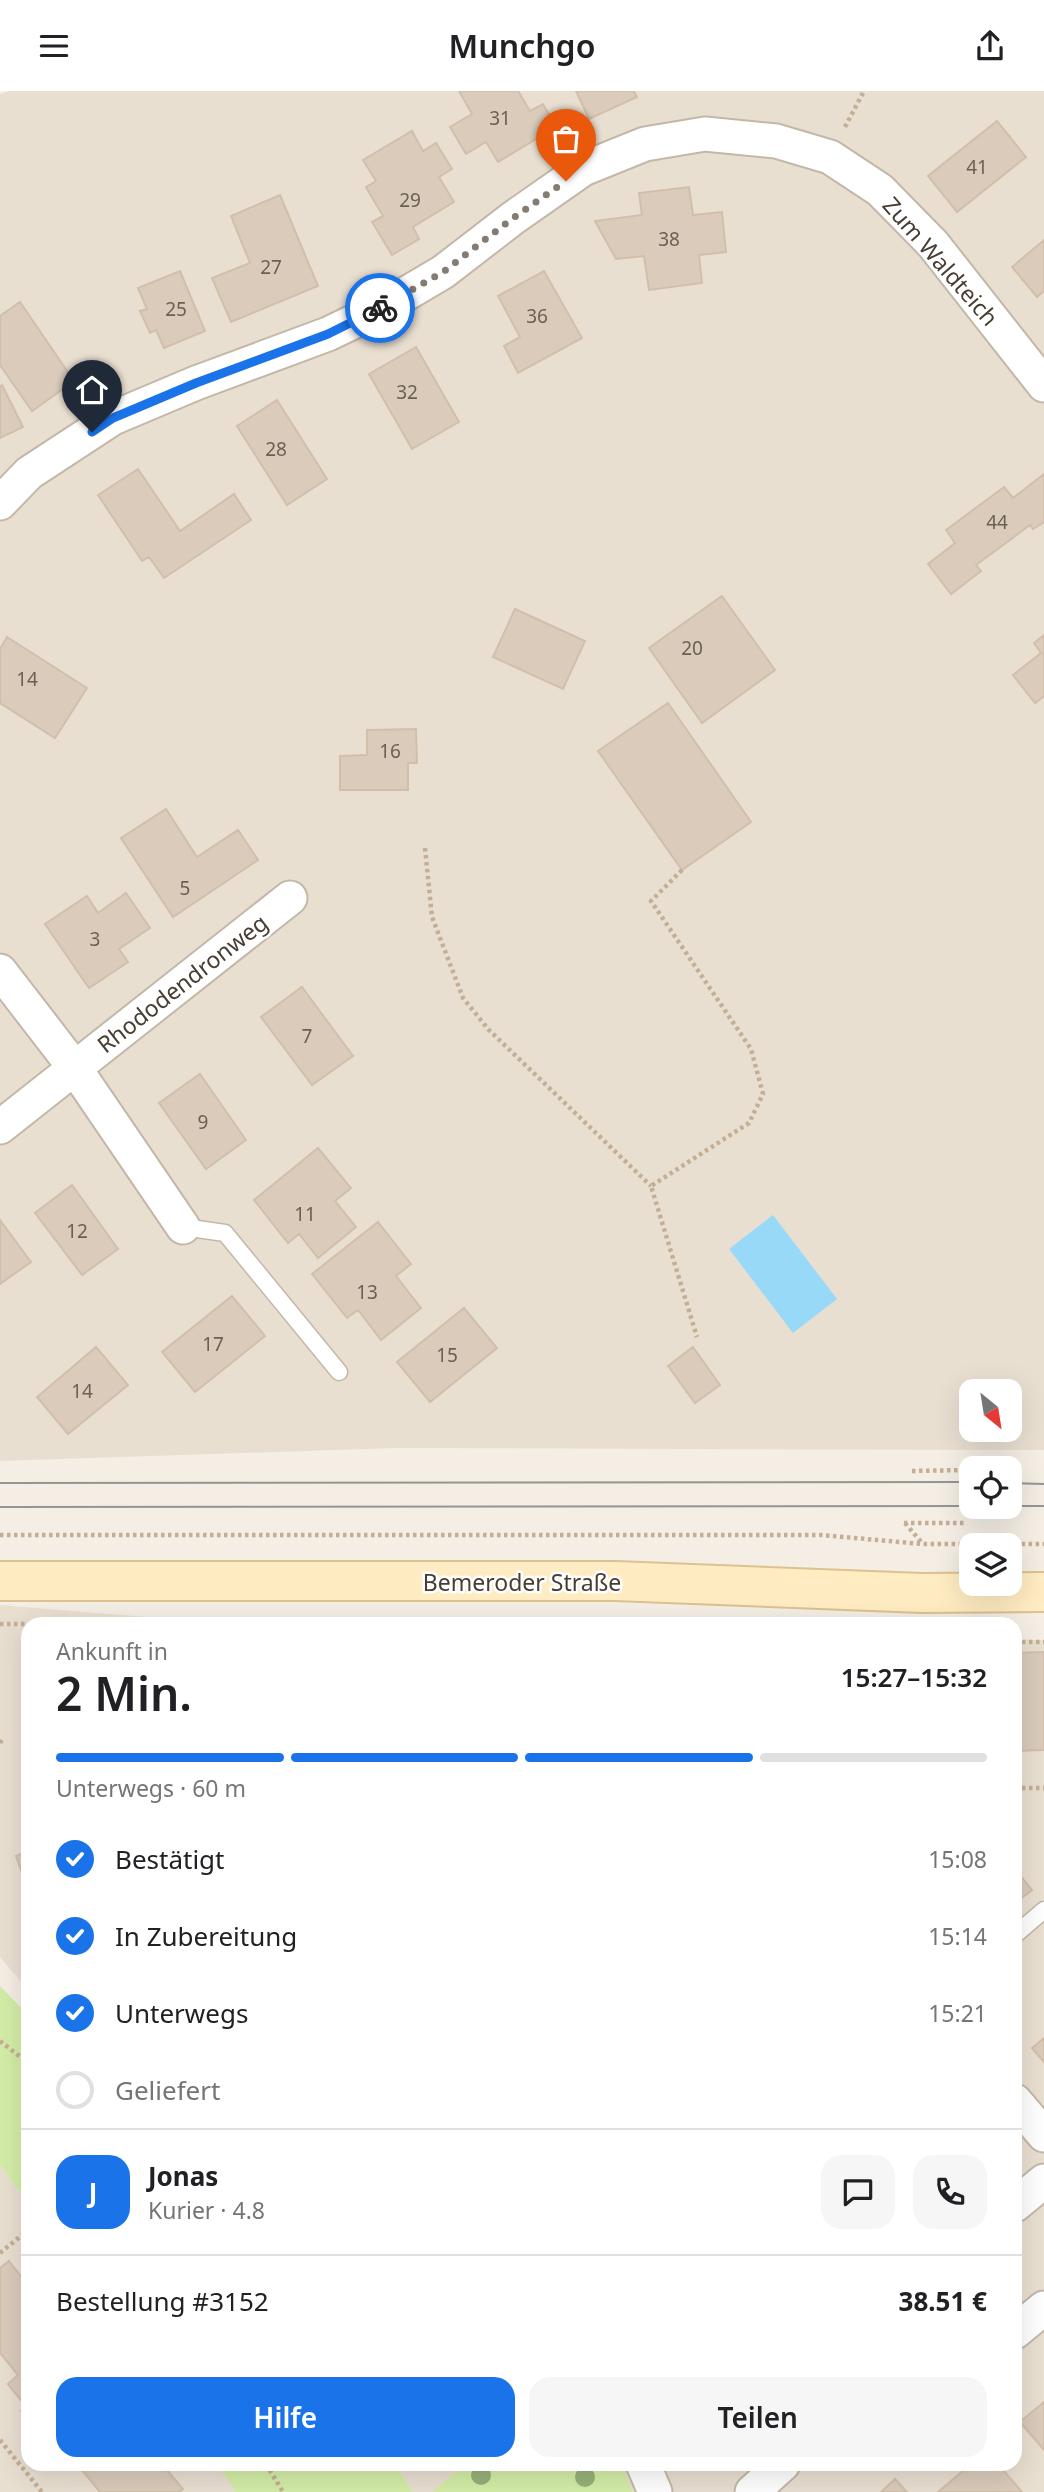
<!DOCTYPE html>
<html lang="de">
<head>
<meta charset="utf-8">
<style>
	body { margin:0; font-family:"Noto Sans",sans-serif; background:#f6f6f6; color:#202124; height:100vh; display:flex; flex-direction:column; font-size:26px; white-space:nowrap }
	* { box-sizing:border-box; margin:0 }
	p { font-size:23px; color:#757577 }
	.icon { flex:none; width:38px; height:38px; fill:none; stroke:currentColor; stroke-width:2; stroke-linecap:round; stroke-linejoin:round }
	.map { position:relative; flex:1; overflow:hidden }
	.sheet { position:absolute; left:21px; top:1526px; width:1001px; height:854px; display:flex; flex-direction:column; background:#fff; border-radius:21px; box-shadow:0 7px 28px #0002 }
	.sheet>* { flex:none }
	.needle { width:46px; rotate:150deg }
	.tools { position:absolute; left:959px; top:1288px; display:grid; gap:14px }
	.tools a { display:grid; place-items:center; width:63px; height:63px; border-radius:14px; background:#fff; box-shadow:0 7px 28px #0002; font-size:35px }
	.pin { position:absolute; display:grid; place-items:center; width:60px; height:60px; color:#fff; margin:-72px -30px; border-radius:50% 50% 50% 0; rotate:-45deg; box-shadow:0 0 7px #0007 }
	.pin .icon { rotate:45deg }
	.courier { position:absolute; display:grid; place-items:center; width:70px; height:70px; margin:-35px; border:5px solid #1a73e8; border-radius:50%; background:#fff; color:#222; box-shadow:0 2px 9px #0007 }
	.overview em { font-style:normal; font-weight:600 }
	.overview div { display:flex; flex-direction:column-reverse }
	.overview { display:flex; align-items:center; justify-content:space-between; height:119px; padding:0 35px }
	h1 { font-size:46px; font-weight:600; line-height:52px }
	.bar { display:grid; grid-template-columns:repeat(4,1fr); gap:10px 7px; align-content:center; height:84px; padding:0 35px }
	.bar i { height:9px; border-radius:5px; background:#e0e0e0 }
	.bar .active { background:#1a73e8 }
	.bar p { grid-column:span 4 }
	.line { display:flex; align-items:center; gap:18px; padding:0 35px; border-top:2px solid #e0e0e0 }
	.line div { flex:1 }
	.round { display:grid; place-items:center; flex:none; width:74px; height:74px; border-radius:21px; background:#f6f6f6 }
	ol { padding:0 35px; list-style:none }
	li { display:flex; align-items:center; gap:21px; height:77px }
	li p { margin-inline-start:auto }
	li .icon { padding:7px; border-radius:50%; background:#1a73e8; color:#fff; stroke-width:4 }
	li:last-child { color:#757577 }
	li i { width:38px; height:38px; border:4px solid #e0e0e0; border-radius:50% }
	.cta { display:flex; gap:14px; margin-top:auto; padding:14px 35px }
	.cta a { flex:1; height:80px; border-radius:21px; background:#1a73e8; color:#fff; font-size:28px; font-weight:600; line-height:80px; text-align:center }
	.cta a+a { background:#f6f6f6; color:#202124 }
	header { display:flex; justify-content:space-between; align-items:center; height:91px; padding:0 35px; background:#fff; font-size:32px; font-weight:600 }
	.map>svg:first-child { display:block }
	.residential { fill:#e9dfd1; fill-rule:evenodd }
	.green { fill:#d3eda7 }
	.water { fill:#98d9f8 }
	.building { fill:#dacbbb; stroke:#d2bfaa; stroke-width:2 }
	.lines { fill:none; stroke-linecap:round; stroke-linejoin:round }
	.service-casing { stroke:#c3b8a8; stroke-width:19 }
	.minor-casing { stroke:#c3b8a8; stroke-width:37 }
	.secondary-casing { stroke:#dcc290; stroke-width:42 }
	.path { stroke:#c4af95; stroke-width:4.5; stroke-dasharray:3.5 3.5; stroke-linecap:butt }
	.service { stroke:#fff; stroke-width:16 }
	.minor { stroke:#fff; stroke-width:33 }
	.secondary { stroke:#ffecc2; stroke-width:38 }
	.tram { stroke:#959595; stroke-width:2 }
	.tree { fill:#97b178 }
	.done { stroke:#847b71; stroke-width:7; stroke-dasharray:0 12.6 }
	.route { stroke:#1a73e8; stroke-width:9 }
	.labels { text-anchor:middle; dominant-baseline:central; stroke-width:5; stroke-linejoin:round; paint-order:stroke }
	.number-label { font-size:19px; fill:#6c6055 }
	.street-label { font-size:23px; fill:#473d33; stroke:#fff }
</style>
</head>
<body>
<header><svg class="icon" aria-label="menu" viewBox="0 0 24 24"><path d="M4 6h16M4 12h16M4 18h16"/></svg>Munchgo<svg class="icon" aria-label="share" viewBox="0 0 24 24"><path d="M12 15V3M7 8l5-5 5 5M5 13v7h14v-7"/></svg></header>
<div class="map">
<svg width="1044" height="2401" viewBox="0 0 1044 2401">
	<rect width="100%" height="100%" fill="#f4eee4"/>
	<path class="residential" d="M9,0H1044V1359L395,1357L0,1370V3ZM971,1300H1010V1339H971Z
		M0,1514L231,1533H28V1899L0,1866Z
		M1015,1549H1044V2401H413L394,2373H1015Z
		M0,2074L28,2113V2373H216L235,2399L233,2401H0Z"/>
	<path class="green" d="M0,1895L28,1924V2113L0,2074Z
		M216,2373H394L413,2401H233L235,2399Z
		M465,2373H621L633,2401H432Z"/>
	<path class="water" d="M773,1124L837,1208L793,1242L729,1158Z"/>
	<path class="building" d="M459,0H518L530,20L543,13L556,36L498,71L486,51L466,63L450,36L472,23Z
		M576,0H634L637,6L589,28Z
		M997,30L1026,66L957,121L928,85Z
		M412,40L423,60L436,52L452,78L439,86L454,111L413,136L419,148L392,164L372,131L383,125L366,96L376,90L363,69Z
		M689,96L693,124L722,121L726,161L699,164L702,192L649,199L644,165L616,168L595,130L642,124L639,102Z
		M280,104L318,195L231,231L212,187L250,172L231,125Z
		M1044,149V200L1037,206L1012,176Z
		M180,180L205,240L164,257L156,239L150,242L140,220L147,218L138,197Z
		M544,180L582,247L518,282L504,255L520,246L498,205Z
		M20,211L74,290L32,320L0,274V225Z
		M416,256L459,331L412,358L369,283Z
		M2,294L23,336L0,347V295Z
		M277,309L327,388L287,414L237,335Z
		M138,378L180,440L234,403L251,429L164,487L149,466L142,470L98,404Z
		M1044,383V431L1033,438L1030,434L976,474L981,480L951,503L928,473L955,452L946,439L1004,396L1013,407Z
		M722,505L775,579L702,632L649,557Z
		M515,518L585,550L563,598L493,566Z
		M1044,544V605L1035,612L1013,584L1041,562L1034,552Z
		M7,546L87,597L55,647L0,612V558Z
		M668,612L751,731L682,779L598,660Z
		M416,638L417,672H408V699H340V665L367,664V639Z
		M166,718L197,766L238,739L258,769L173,826L121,747Z
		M126,802L150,837L119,858L128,871L89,897L45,833L87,805L98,822Z
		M302,896L353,965L312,994L261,926Z
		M200,983L246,1049L206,1078L159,1012Z
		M318,1057L351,1097L335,1110L356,1136L318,1167L299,1143L288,1152L254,1109Z
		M72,1094L118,1158L82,1184L35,1122Z
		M0,1129L31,1171L0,1193Z
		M378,1131L411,1173L396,1185L421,1217L381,1249L358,1219L347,1227L312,1183Z
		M232,1205L265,1245L195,1301L162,1261Z
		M464,1217L497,1257L430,1311L397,1271Z
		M96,1256L128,1294L68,1343L37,1306Z
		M693,1256L720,1294L695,1312L668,1275Z
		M1044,1561V1659L1015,1660V1562Z
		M28,1760V1798L16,1765Z
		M1015,1778L1032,1799L1015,1812Z
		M1044,1947V1971L1032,1957Z
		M9,2170L28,2194V2328L21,2320L27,2317L8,2293L18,2284L0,2262V2177Z
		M1044,2311V2359L1020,2331Z
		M77,2373H162L183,2398L179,2401H100Z
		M971,2373H998L1022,2401H938Z
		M895,2388L907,2401H881Z"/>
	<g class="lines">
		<g class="service-casing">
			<path id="service" d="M183,1136L225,1142L339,1281
				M1015,1844L1044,1819"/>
		</g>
		<g class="minor-casing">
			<path id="minor" d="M0,412L29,382L113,327L196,292L328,243L382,217L443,181L513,127L583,78L645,53L705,43L776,50L830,66L880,99L933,153L1044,294
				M0,880L74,976L183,1136
				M0,1036L290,807
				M1015,2010L1044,2044
				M1015,2114L1044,2090
				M1015,2241L1044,2217
				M643,2373L655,2401
				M752,2401L783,2373"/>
		</g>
		<g class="secondary-casing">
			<path id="secondary" d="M0,1490H615L922,1502L1044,1501"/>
		</g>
		<path class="path" d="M845,36L864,0
			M425,757L432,826L463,907L489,939L651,1095
			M682,779L651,810L751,958L763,1003L749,1032L651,1095L697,1246
			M912,1380L966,1379
			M904,1432H967
			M905,1432L922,1452
			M0,1444H821L922,1453H1044
			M0,1533H28
			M1015,1551H1044
			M0,1652L2,1648
			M1015,1697H1044
			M0,1950L28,1972
			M0,2162L28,2139
			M0,2349L42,2401
			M266,2373L283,2401"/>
		<use href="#service" class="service"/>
		<use href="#minor" class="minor"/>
		<use href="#secondary" class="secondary"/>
		<path class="tram" d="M0,1392L971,1391
			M1010,1392L1044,1393
			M1010,1415H1044
			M0,1416L971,1415"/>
	</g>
	<g class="tree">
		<circle cx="481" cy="2384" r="10"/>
		<circle cx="585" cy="2386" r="10"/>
	</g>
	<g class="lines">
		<path class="done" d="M380,217L443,181L513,127L566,90"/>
		<path class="route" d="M92,341L113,327L196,292L328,243L380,217"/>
	</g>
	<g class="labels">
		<g class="number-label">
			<text x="500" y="27">31</text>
			<text x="977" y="76">41</text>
			<text x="410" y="109">29</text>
			<text x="669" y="148">38</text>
			<text x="271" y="176">27</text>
			<text x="176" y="218">25</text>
			<text x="537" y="225">36</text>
			<text x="407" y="301">32</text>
			<text x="276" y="358">28</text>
			<text x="997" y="431">44</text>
			<text x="692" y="557">20</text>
			<text x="27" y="588">14</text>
			<text x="390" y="660">16</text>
			<text x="185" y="797">5</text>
			<text x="95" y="848">3</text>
			<text x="307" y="945">7</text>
			<text x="203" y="1031">9</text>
			<text x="305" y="1123">11</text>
			<text x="77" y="1140">12</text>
			<text x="367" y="1201">13</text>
			<text x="213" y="1253">17</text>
			<text x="447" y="1264">15</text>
			<text x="82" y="1300">14</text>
		</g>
		<g class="street-label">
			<text transform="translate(941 170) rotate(49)">Zum Waldteich</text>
			<text transform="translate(182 892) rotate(-38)">Rhododendronweg</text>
			<text x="522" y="1491">Bemeroder Straße</text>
		</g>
	</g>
</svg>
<div class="tools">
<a><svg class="needle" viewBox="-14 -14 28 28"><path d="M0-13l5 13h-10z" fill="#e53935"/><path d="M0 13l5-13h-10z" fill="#757577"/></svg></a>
<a><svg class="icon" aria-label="locate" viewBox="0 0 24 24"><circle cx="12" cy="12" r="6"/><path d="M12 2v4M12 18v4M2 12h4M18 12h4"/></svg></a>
<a><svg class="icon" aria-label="layers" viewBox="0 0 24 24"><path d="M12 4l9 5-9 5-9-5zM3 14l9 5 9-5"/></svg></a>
</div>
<div class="pin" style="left:566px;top:90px;background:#ea580c"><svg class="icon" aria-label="bag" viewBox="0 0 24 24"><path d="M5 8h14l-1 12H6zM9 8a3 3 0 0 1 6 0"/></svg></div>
<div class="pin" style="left:92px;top:341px;background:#1f2937"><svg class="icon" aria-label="home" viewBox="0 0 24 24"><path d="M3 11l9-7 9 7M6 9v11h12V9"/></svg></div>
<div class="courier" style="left:380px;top:217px"><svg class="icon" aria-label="bike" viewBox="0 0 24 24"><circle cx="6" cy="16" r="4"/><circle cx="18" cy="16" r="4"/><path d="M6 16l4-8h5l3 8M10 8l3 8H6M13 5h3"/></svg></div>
<section class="sheet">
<div class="overview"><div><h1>2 Min.</h1><p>Ankunft in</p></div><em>15:27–15:32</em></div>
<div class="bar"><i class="active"></i><i class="active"></i><i class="active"></i><i></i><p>Unterwegs · 60 m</p></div>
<ol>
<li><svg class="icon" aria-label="check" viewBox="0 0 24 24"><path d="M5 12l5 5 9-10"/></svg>Bestätigt<p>15:08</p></li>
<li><svg class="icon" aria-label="check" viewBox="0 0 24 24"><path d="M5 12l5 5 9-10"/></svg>In Zubereitung<p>15:14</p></li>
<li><svg class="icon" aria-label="check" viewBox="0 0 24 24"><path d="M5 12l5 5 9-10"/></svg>Unterwegs<p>15:21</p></li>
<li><i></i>Geliefert</li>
</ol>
<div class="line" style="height:126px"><b class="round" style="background:#1a73e8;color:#fff">J</b><div><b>Jonas</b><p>Kurier · 4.8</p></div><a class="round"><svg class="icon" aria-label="chat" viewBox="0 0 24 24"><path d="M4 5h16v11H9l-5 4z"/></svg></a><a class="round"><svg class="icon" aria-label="phone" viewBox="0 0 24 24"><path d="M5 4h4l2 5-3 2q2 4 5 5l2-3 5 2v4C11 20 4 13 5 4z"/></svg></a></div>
<div class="line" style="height:91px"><div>Bestellung #3152</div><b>38.51 €</b></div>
<div class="cta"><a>Hilfe</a><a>Teilen</a></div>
</section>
</div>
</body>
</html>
